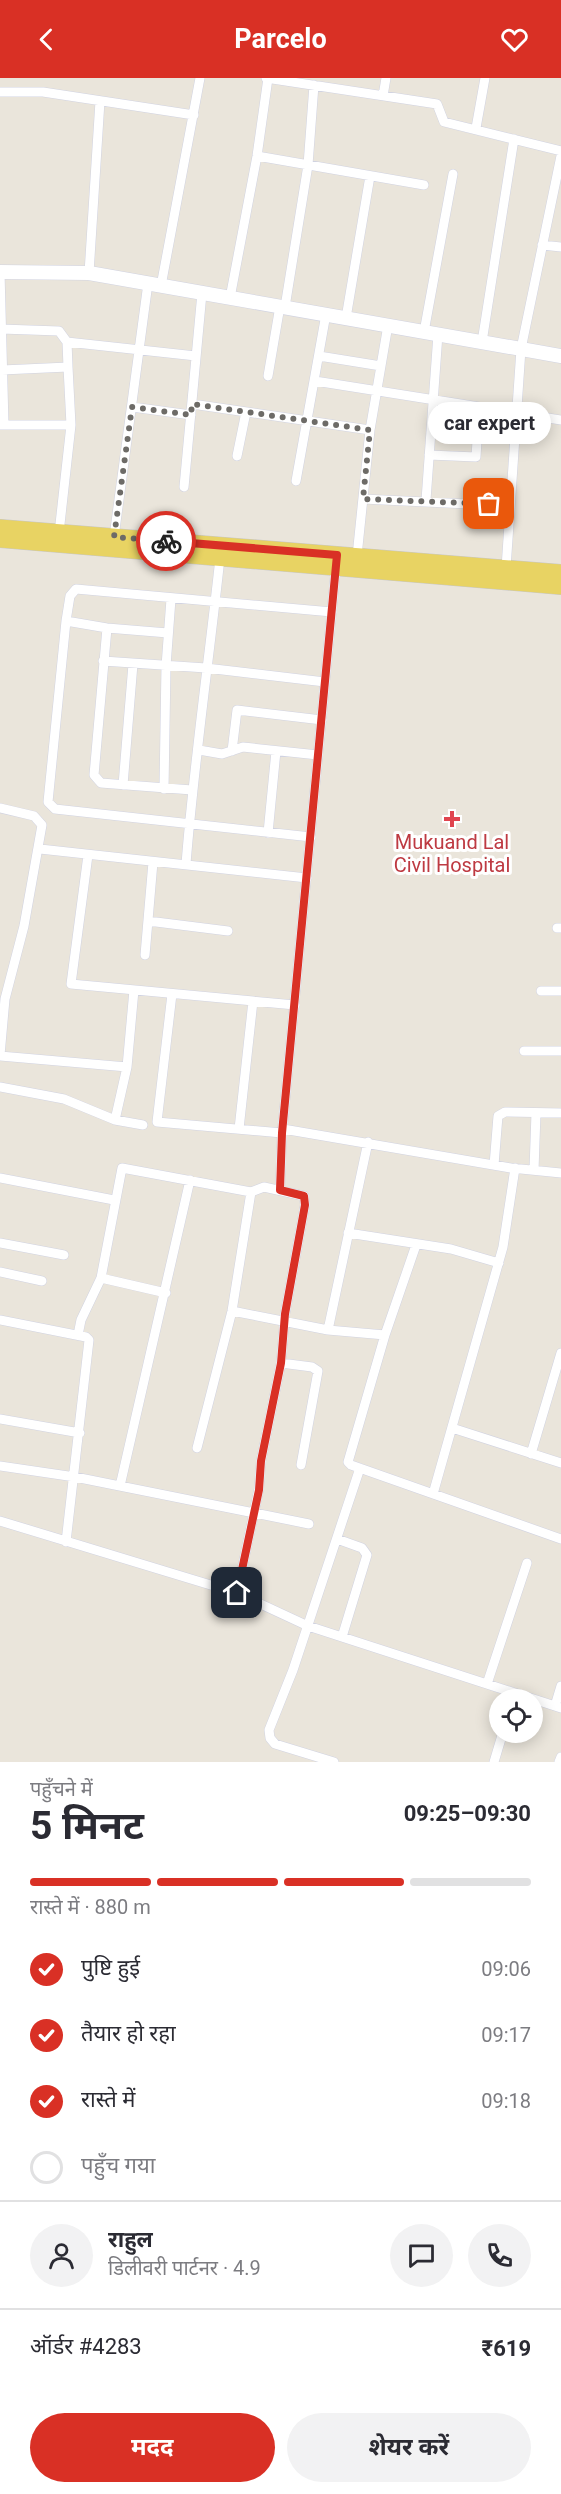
<!DOCTYPE html>
<html lang="hi">
<head>
<meta charset="utf-8">
<style>
	body { margin:0; font-family:Roboto,"Noto Sans Devanagari",sans-serif; background:#f2f2f3; color:#2b2b33; height:100vh; display:flex; flex-direction:column; font-size:22px; white-space:nowrap }
	* { box-sizing:border-box; margin:0 }
	p { font-size:20px; color:#7c7c81 }
	.icon { flex:none; width:33px; height:33px; fill:none; stroke:currentColor; stroke-width:2; stroke-linecap:round; stroke-linejoin:round }
	.map { position:relative; height:1684px; overflow:hidden }
	.panel { display:flex; flex-direction:column; background:#fff; flex:1 }
	.panel>* { flex:none }
	.buttons { position:absolute; left:489px; top:1611px; display:grid; gap:12px }
	.buttons a { display:grid; place-items:center; width:54px; height:54px; border-radius:50%; background:#fff; box-shadow:0 3px 15px #0003; font-size:30px }
	.pin { position:absolute; display:grid; place-items:center; width:51px; height:51px; color:#fff; margin:-26px; border-radius:12px; box-shadow:0 3px 9px #0006 }
	.courier { position:absolute; display:grid; place-items:center; width:60px; height:60px; margin:-30px; border:4px solid #d93025; border-radius:50%; background:#fff; color:#222; box-shadow:0 2px 8px #0007 }
	.bubble { position:absolute; height:42px; border-radius:21px; background:#fff; box-shadow:0 3px 15px #0003; font-size:20px; font-weight:700; line-height:42px; text-align:center }
	.headline em { font-style:normal; font-weight:700 }
	.headline div { display:flex; flex-direction:column-reverse }
	.headline { display:flex; align-items:center; justify-content:space-between; height:102px; padding:0 30px }
	h1 { font-size:39px; font-weight:700; line-height:45px }
	.bar { display:grid; grid-template-columns:repeat(4,1fr); gap:9px 6px; align-content:center; height:72px; padding:0 30px }
	.bar i { height:8px; border-radius:4px; background:#e1e1e2 }
	.bar .selected { background:#d93025 }
	.bar p { grid-column:span 4 }
	.line { display:flex; align-items:center; gap:15px; padding:0 30px; border-top:2px solid #e1e1e2 }
	.line div { flex:1 }
	.round { display:grid; place-items:center; flex:none; width:63px; height:63px; border-radius:32px; background:#f2f2f3 }
	ol { padding:0 30px; list-style:none }
	li { display:flex; align-items:center; gap:18px; height:66px }
	li p { margin-inline-start:auto }
	li .icon { padding:6px; border-radius:50%; background:#d93025; color:#fff; stroke-width:4 }
	li:last-child { color:#7c7c81 }
	li i { width:33px; height:33px; border:3px solid #e1e1e2; border-radius:50% }
	.cta { display:flex; gap:12px; margin-top:auto; padding:12px 30px }
	.cta a { flex:1; height:69px; border-radius:36px; background:#d93025; color:#fff; font-size:24px; font-weight:700; line-height:69px; text-align:center }
	.cta a+a { background:#f2f2f3; color:#2b2b33 }
	header { display:flex; justify-content:space-between; align-items:center; height:78px; padding:0 30px; background:#d93025; color:#fff; font-size:27px; font-weight:700 }
	.map>svg:first-child { display:block }
	.lines { fill:none; stroke-linecap:round; stroke-linejoin:round }
	.street-casing { stroke:#d1d3e1; stroke-width:10 }
	.secondary-casing { stroke:#d1d3e1; stroke-width:15 }
	.primary-casing { stroke:#c7c7c7; stroke-width:16 }
	.street { stroke:#fff; stroke-width:9 }
	.secondary { stroke:#fff; stroke-width:14 }
	.primary { stroke:#e8d363; stroke-width:15 }
	.done { stroke:#6d6b67; stroke-width:6; stroke-dasharray:0 10.8 }
	.route { stroke:#d93025; stroke-width:8 }
	.health-dot { fill:#e0444e; stroke:#fff; stroke-width:2 }
	.labels { text-anchor:middle; dominant-baseline:central; stroke-width:6; stroke-linejoin:round; paint-order:stroke }
	.health-label { font-size:20px; fill:#be3a42; stroke:#fff }
</style>
</head>
<body>
<header><svg class="icon" aria-label="back" viewBox="0 0 24 24"><path d="M15 5l-7 7 7 7"/></svg>Parcelo<svg class="icon" aria-label="heart" viewBox="0 0 24 24"><path d="M12 20l-8-8c-3-5 5-10 8-4 3-6 11-1 8 4z"/></svg></header>
<div class="map">
<svg width="561" height="1684" viewBox="0 0 561 1684">
	<rect width="100%" height="100%" fill="#eae5db"/>
	<g class="lines">
		<g class="street-casing">
			<path id="street" d="M266,0L437,26L444,44L561,73
				M0,14H43L194,37
				M383,18L386,0
				M476,50L485,0
				M257,78L424,107
				M542,167L561,169
				M0,194L4,347
				M89,195L100,23
				M161,208L200,0
				M230,220L257,78L268,0
				M285,229L308,87L314,7
				M346,240L370,98
				M1,251L59,253L67,264L68,289L2,292
				M424,254L453,96
				M67,264L196,278
				M482,264L514,61
				M319,278L381,288
				M268,298L280,228
				M315,303L561,342
				M192,326L370,352
				M132,329L191,337
				M0,347H71
				M429,377L476,379L479,330
				M237,378L246,334
				M296,403L326,236
				M184,409L202,215
				M363,421L510,428
				M426,422L438,256
				M59,455L71,347L68,289
				M114,459L148,205
				M357,478L370,352L388,247
				M506,490L521,271L561,78
				M66,543L107,550L168,555
				M107,550L94,697L101,705L192,712
				M103,583L206,590L325,604
				M199,672L222,676L243,669L318,677
				M232,673L237,632L322,642
				M123,707L133,586
				M164,711L166,588L171,521
				M0,730L34,738L42,747L24,848L5,921L0,977
				M268,755L276,673
				M311,759L55,731L48,724L66,543L70,518L76,511L332,534
				M40,771L307,800
				M88,777L71,906L295,927
				M186,786C194,684 209,582 220,480
				M148,843L228,853
				M557,850H561
				M145,877L153,784
				M541,913H561
				M172,916L157,1044L282,1055
				M524,973H561
				M0,978L127,989
				M0,1009L64,1021L115,1042L143,1047
				M115,1042L127,989L134,912
				M239,1051L253,923
				M283,1051L511,1090L561,1095
				M494,1087L498,1038L505,1034L561,1035
				M534,1092L536,1035
				M0,1100L114,1122
				M280,1111L282,1055L336,488
				M348,1155L451,1171L499,1185
				M0,1165L64,1177
				M416,1167L385,1257L348,1384L351,1387L561,1461
				M0,1194L42,1203
				M101,1200L166,1215
				M232,1233L328,1252L385,1257
				M0,1242L86,1259L89,1262L66,1464
				M328,1252L368,1064
				M78,1257L81,1242L101,1200L122,1090L251,1114L264,1109L304,1118L305,1127L285,1236L281,1285L261,1383L259,1411L237,1515
				M281,1285L312,1289L318,1293L301,1387
				M0,1341L80,1355
				M452,1350L561,1385
				M197,1370L232,1233L251,1114
				M531,1376L561,1275
				M0,1388L75,1399L309,1446
				M120,1408L190,1102
				M433,1416L503,1169L515,1090
				M0,1443L237,1515L308,1548L561,1630
				M337,1461L362,1470L367,1477L342,1559
				M487,1606L527,1485
				M555,1628L561,1608
				M334,1684L275,1666L270,1660L269,1652L293,1592L360,1390
				M494,1684L503,1654
				M559,1684L561,1679"/>
		</g>
		<g class="secondary-casing">
			<path id="secondary" d="M0,194L89,195L561,278"/>
		</g>
		<g class="primary-casing">
			<path id="primary" d="M0,449L561,494
				M0,462L561,509"/>
		</g>
		<use href="#street" class="street"/>
		<use href="#secondary" class="secondary"/>
		<use href="#primary" class="primary"/>
	</g>
	<g class="lines">
		<path class="done" d="M166,463L114,459L132,329L191,337L192,326L370,352L363,421L489,426"/>
		<path class="route" d="M166,463L337,477L282,1055L280,1112L304,1118L305,1127L285,1236L281,1285L261,1383L259,1412L237,1515"/>
	</g>
	<path class="health-dot" d="M449 732h6v6h6v6h-6v6h-6v-6h-6v-6h6z"/>
	<g class="labels">
		<g class="health-label">
			<text x="452" y="764">Mukuand Lal<tspan x="452" dy="23">Civil Hospital</tspan></text>
		</g>
	</g>
</svg>
<div class="buttons">
<a><svg class="icon" aria-label="locate" viewBox="0 0 24 24"><circle cx="12" cy="12" r="6"/><path d="M12 2v4M12 18v4M2 12h4M18 12h4"/></svg></a>
</div>
<div class="pin" style="left:489px;top:426px;background:#ea580c"><svg class="icon" aria-label="bag" viewBox="0 0 24 24"><path d="M5 8h14l-1 12H6zM9 8a3 3 0 0 1 6 0"/></svg></div>
<div class="pin" style="left:237px;top:1515px;background:#1f2937"><svg class="icon" aria-label="home" viewBox="0 0 24 24"><path d="M3 11l9-7 9 7M6 9v11h12V9"/></svg></div>
<div class="courier" style="left:166px;top:463px"><svg class="icon" aria-label="bike" viewBox="0 0 24 24"><circle cx="6" cy="16" r="4"/><circle cx="18" cy="16" r="4"/><path d="M6 16l4-8h5l3 8M10 8l3 8H6M13 5h3"/></svg></div>
<div class="bubble" style="left:428px;top:324px;width:123px">car expert</div>
</div>
<section class="panel">
<div class="headline"><div><h1>5 मिनट</h1><p>पहुँचने में</p></div><em>09:25–09:30</em></div>
<div class="bar"><i class="selected"></i><i class="selected"></i><i class="selected"></i><i></i><p>रास्ते में · 880 m</p></div>
<ol>
<li><svg class="icon" aria-label="check" viewBox="0 0 24 24"><path d="M5 12l5 5 9-10"/></svg>पुष्टि हुई<p>09:06</p></li>
<li><svg class="icon" aria-label="check" viewBox="0 0 24 24"><path d="M5 12l5 5 9-10"/></svg>तैयार हो रहा<p>09:17</p></li>
<li><svg class="icon" aria-label="check" viewBox="0 0 24 24"><path d="M5 12l5 5 9-10"/></svg>रास्ते में<p>09:18</p></li>
<li><i></i>पहुँच गया</li>
</ol>
<div class="line" style="height:108px"><a class="round"><svg class="icon" aria-label="person" viewBox="0 0 24 24"><circle cx="12" cy="8" r="4"/><path d="M4 21q1-7 8-7t8 7"/></svg></a><div><b>राहुल</b><p>डिलीवरी पार्टनर · 4.9</p></div><a class="round"><svg class="icon" aria-label="chat" viewBox="0 0 24 24"><path d="M4 5h16v11H9l-5 4z"/></svg></a><a class="round"><svg class="icon" aria-label="phone" viewBox="0 0 24 24"><path d="M5 4h4l2 5-3 2q2 4 5 5l2-3 5 2v4C11 20 4 13 5 4z"/></svg></a></div>
<div class="line" style="height:78px"><div>ऑर्डर #4283</div><b>₹619</b></div>
<div class="cta"><a>मदद</a><a>शेयर करें</a></div>
</section>
</body>
</html>
